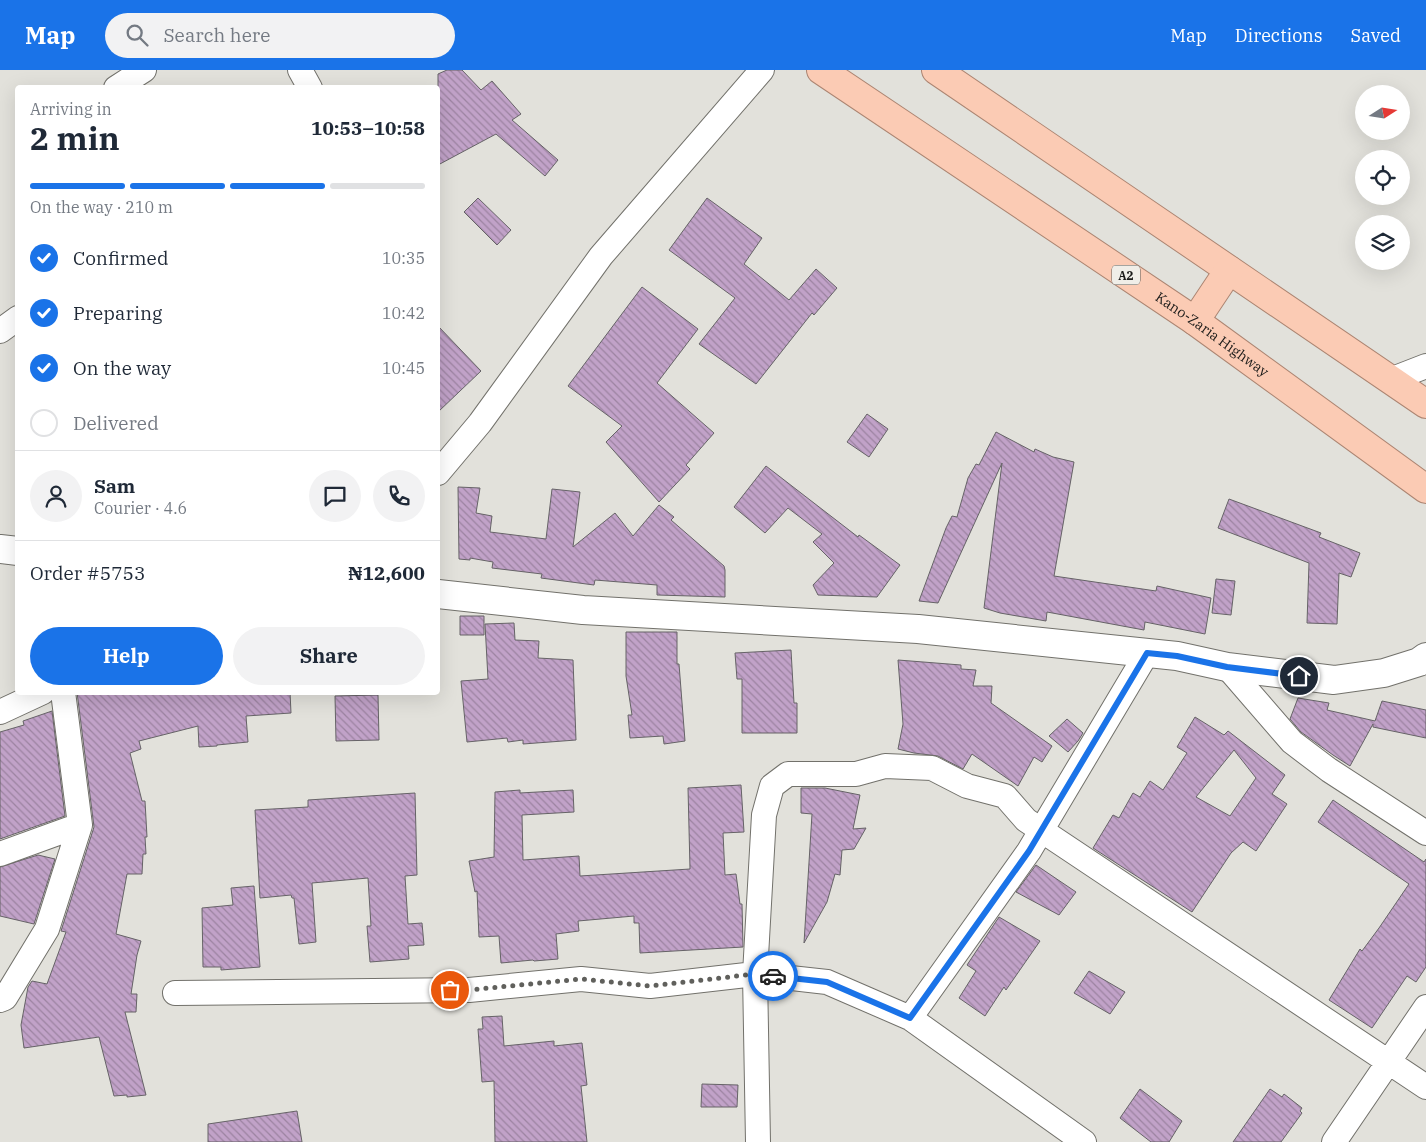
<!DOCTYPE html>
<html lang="en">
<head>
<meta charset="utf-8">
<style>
	body { margin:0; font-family:"IBM Plex Serif",serif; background:#f2f2f3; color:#1f2937; height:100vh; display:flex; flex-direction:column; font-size:19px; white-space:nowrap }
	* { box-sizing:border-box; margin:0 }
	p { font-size:16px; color:#747a83 }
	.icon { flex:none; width:28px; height:28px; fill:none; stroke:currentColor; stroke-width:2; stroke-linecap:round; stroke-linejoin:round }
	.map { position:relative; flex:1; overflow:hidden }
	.panel { position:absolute; left:15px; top:15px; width:425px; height:610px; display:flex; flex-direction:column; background:#fff; border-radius:5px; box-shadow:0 5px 20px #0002 }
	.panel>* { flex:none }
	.needle { width:32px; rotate:78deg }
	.controls { position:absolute; left:1355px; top:15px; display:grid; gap:10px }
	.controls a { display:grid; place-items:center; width:55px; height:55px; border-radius:50%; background:#fff; box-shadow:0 5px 20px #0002; font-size:25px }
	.pin { position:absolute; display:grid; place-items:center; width:42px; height:42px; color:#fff; margin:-21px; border:2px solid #fff; border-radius:50%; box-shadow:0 1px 5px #0007 }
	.courier { position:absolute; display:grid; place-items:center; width:50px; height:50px; margin:-25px; border:4px solid #1a73e8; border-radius:50%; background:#fff; color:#222; box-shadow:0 1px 6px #0007 }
	.headline em { font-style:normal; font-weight:700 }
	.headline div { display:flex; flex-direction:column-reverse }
	.headline { display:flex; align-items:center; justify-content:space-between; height:85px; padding:0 15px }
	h1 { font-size:32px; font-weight:700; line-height:38px }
	.bar { display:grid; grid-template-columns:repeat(4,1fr); gap:8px 5px; align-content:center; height:60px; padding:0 15px }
	.bar i { height:6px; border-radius:4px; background:#e0e1e3 }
	.bar .current { background:#1a73e8 }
	.bar p { grid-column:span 4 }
	.line { display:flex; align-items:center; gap:12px; padding:0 15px; border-top:1px solid #e0e1e3 }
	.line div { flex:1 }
	.round { display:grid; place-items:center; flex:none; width:52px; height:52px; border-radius:26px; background:#f2f2f3 }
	ol { padding:0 15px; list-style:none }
	li { display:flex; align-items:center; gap:15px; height:55px }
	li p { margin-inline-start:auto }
	li .icon { padding:5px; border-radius:50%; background:#1a73e8; color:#fff; stroke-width:4 }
	li:last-child { color:#747a83 }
	li i { width:28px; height:28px; border:2px solid #e0e1e3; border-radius:50% }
	.cta { display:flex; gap:10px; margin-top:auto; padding:10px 15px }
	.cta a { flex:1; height:58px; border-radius:30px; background:#1a73e8; color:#fff; font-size:20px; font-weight:700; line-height:58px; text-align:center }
	.cta a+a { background:#f2f2f3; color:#1f2937 }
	header { display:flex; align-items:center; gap:30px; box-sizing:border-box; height:70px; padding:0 25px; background:#1a73e8; color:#fff }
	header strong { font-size:24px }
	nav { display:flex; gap:28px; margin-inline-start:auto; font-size:18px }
	.search { width:350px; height:45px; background:#f2f2f3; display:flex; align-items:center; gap:12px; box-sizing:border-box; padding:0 18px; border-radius:28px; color:#747a83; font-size:19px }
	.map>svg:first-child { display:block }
	.building { fill:url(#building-back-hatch); stroke:#666367; fill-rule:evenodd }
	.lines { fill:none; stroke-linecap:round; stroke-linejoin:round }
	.minor-casing { stroke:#72716b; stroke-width:26 }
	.tertiary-casing { stroke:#72716b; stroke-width:30 }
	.trunk-casing { stroke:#ac8572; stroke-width:30 }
	.minor { stroke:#fff; stroke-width:24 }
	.tertiary { stroke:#fff; stroke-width:28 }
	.trunk { stroke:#fbcbb4; stroke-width:28 }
	.done { stroke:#60605c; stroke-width:5; stroke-dasharray:0 9 }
	.route { stroke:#1a73e8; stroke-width:6 }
	.labels { text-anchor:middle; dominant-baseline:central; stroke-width:4; stroke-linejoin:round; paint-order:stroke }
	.shield { fill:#f0eee8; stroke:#5a5a56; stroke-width:1 }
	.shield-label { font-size:12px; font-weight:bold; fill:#1a1a18 }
	.street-label { font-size:14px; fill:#1a1a18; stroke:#f0eee8 }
</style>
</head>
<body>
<header>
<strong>Map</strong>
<div class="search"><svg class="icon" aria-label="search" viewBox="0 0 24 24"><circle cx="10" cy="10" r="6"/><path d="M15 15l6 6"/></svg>Search here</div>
<nav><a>Map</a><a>Directions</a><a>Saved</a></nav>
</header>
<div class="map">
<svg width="1426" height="1072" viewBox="0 0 1426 1072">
	<defs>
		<pattern id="building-back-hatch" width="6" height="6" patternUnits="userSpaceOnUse" patternTransform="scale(1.25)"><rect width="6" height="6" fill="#c1a2c8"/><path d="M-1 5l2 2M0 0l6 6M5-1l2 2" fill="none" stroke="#9c83a1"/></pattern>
	</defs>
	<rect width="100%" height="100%" fill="#e2e1db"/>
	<path class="building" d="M447,0H462L481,20L492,11L521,44L512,50L558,90L545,106L496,64L438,95V4Z
		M478,128L511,160L497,175L464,142Z
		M707,128L762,168L744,194L789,230L816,199L837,218L814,245L812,243L756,314L699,274L735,228L669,180Z
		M642,217L698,259L657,313L714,363L686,395L690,399L659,432L606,372L622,356L568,316Z
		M438,256L481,301L438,342Z
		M867,344L888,359L869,387L847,372Z
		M996,362L1034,382L1035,379L1053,387L1074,392L1054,506L1156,521L1157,516L1211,528L1205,564L1145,552L1144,560L1047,542L1046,551L1000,543L984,538L1002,393L938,533L919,531L946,458L952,446L957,447L968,408L976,394L979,395Z
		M766,396L858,467L859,465L900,495L877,527L818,525L813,515L834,493L813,472L822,464L788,438L765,463L734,437Z
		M458,417L480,418L476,443L492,446L490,462L546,469L552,419L580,422L573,477L615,443L633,466L659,435L674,447L671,450L724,496L725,500V527L657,525V515L595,510L594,515L541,508L542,504L492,498L493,492L470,488V490L459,489Z
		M1229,429L1321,463L1319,467L1360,483L1351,507L1339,503L1337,554L1307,553L1309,493L1218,458Z
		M1216,509L1235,511L1231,545L1212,543Z
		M460,546H484V565H460Z
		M514,553L515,570L539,571L538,588L573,590L576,670L523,674V670L508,672L507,668L467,672L461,611L488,609L485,554Z
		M626,562H677V594H679L685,671L664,674L663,666L630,668L628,645H632L626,606Z
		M791,580L794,633H797V663H742V609H737L735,583Z
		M898,590L961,595V599L976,600L973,616H992L991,633L1052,676L1042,692L1034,687L1018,716L972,684L963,699L938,686L914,683L898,679L903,654Z
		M77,622H290L291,643L246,646L248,672L217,675V676L199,677L198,656L139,671L141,679L130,683L142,731H145L147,767H145L146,784H143L142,804H127L116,864L141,871L137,885L131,924H137L136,942H125L146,1025L127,1027V1025L114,1026L99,967L24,978L21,955L28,917L32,911L47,914L66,862L61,861L94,757Z
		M378,625L379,670L336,671L335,626Z
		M1298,628L1329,633L1327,640L1375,651L1382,631L1426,640V668L1373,657V654L1350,696L1333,685L1301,662L1290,649Z
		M52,641L65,746L0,769V662L24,655L23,651Z
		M1195,647L1224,665L1228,661L1285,705L1272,724L1287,734L1256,781L1243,772L1231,783L1192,842L1093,778L1113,745L1119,748L1133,723L1140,727L1150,711L1163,720L1187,683L1177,677ZM1234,680L1256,708L1230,746L1196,727Z
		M1067,649L1083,663L1078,671L1068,682L1049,666Z
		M741,715L744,762L723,763L725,805L736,804L740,834H742L743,877L640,883L639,853H634V846L578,851L579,861L556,864L558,889L534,891L533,890L501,893L499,866L479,867L477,821L475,822L469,791L494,787L495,722L520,720V723L573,720L574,742L522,745L523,790L579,786L580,806L690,799L688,718Z
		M801,718H825L860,725L853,759L866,758L854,779L842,780L840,805L835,804L827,832L804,873L812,744L801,743Z
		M415,723L417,805L405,806L408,854L422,853L424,875L408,876L409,889L370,892L367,856H371L368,808L312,813L316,872L299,874L294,828H292L291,825L260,828L255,740L308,737V730Z
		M1333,730L1424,792L1426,789V897L1416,912L1407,906L1372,958L1329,930L1360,879L1362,881L1379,858L1409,814L1318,752Z
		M38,785L55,789L34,854L0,846V797Z
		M1036,795L1076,822L1059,845L1016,822Z
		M254,816L260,897L221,900V897H203L202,838L233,835L231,818Z
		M999,847L1040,871L1006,920L1004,917L985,946L959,928L976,901L967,895Z
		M1089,901L1125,922L1110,944L1074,923Z
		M502,946L504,976L554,971V976L582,973L587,1015L581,1016L587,1072H495L494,1011L482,1012L478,959H483L482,947Z
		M702,1014L738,1015L737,1037H701Z
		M1140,1019L1182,1051L1169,1072H1151L1120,1048Z
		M1270,1019L1282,1027L1284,1024L1302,1038L1300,1041L1302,1043L1281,1072H1233Z
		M297,1041L302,1072H208V1054Z"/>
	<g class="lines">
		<g class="minor-casing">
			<path id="minor" d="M300,0L310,18
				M116,18L144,0
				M0,261L18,248
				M1390,310L1426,296
				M438,403L480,353L601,186L762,0
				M1227,597L1292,672L1329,700L1426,763
				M0,642L43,622
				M0,784L80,755
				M175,923L469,920L581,909L650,916L755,904L827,912L910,948L1084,1072
				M0,930L5,928L47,859L80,755L63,622
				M910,948L1029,781L1147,583
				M758,1072L755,904L764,745L772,716L788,704H856L885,696L932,698L967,716L1005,726L1026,750L1426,1017
				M1334,1072L1426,937"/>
		</g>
		<g class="tertiary-casing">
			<path id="tertiary" d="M0,479L18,481
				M438,524L583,540L918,559L1177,586L1227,597L1334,610L1384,603L1419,592L1426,587"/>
		</g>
		<g class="trunk-casing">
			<g id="trunk">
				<path id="s1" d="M821,0L1195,251L1426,419"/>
				<path d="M936,0L1426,334"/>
				<path d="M1195,251L1229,200"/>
			</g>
		</g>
		<use href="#minor" class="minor"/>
		<use href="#tertiary" class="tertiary"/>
		<use href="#trunk" class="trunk"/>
	</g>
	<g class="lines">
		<path class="done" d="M450,920H469L581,909L650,916L755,904L773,906"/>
		<path class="route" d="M773,906L827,912L910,948L1029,781L1147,583L1177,586L1227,597L1299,606"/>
	</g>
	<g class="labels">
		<rect class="shield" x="1112" y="195.5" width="28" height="19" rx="4"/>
		<g class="shield-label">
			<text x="1126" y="205">A2</text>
		</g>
		<g class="street-label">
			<text stroke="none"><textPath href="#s1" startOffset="472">Kano-Zaria Highway</textPath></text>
		</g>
	</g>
</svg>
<div class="controls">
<a><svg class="needle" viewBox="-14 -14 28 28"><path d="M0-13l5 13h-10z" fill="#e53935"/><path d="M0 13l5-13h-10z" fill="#747a83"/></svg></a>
<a><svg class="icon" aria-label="locate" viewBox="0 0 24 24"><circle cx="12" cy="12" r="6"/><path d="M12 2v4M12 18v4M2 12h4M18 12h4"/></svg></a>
<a><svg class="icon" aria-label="layers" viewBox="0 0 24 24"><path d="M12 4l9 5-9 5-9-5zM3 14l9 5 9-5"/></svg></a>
</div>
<div class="pin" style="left:450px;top:920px;background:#ea580c"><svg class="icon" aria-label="bag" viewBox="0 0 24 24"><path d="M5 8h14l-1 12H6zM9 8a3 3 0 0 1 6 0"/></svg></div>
<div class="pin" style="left:1299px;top:606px;background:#1f2937"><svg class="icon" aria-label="home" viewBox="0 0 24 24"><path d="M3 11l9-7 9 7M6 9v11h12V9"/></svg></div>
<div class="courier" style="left:773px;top:906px"><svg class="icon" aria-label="car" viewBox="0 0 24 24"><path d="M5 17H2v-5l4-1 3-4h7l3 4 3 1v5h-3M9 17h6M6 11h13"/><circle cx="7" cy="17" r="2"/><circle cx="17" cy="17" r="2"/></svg></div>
<section class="panel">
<div class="headline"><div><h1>2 min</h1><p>Arriving in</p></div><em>10:53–10:58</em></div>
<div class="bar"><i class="current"></i><i class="current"></i><i class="current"></i><i></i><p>On the way · 210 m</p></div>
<ol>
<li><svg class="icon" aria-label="check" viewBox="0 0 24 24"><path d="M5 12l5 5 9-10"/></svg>Confirmed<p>10:35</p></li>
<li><svg class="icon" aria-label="check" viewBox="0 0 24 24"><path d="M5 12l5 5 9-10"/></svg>Preparing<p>10:42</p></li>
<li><svg class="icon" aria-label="check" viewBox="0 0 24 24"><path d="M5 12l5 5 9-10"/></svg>On the way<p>10:45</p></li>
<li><i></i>Delivered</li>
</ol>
<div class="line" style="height:90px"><a class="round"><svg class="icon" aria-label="person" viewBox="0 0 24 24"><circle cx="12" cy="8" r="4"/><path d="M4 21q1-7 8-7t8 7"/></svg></a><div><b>Sam</b><p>Courier · 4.6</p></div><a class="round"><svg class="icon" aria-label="chat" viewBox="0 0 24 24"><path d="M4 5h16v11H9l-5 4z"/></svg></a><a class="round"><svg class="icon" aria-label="phone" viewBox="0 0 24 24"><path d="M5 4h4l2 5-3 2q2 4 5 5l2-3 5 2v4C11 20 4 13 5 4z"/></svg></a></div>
<div class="line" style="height:65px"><div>Order #5753</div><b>₦12,600</b></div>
<div class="cta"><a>Help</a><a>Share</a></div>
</section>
</div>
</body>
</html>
